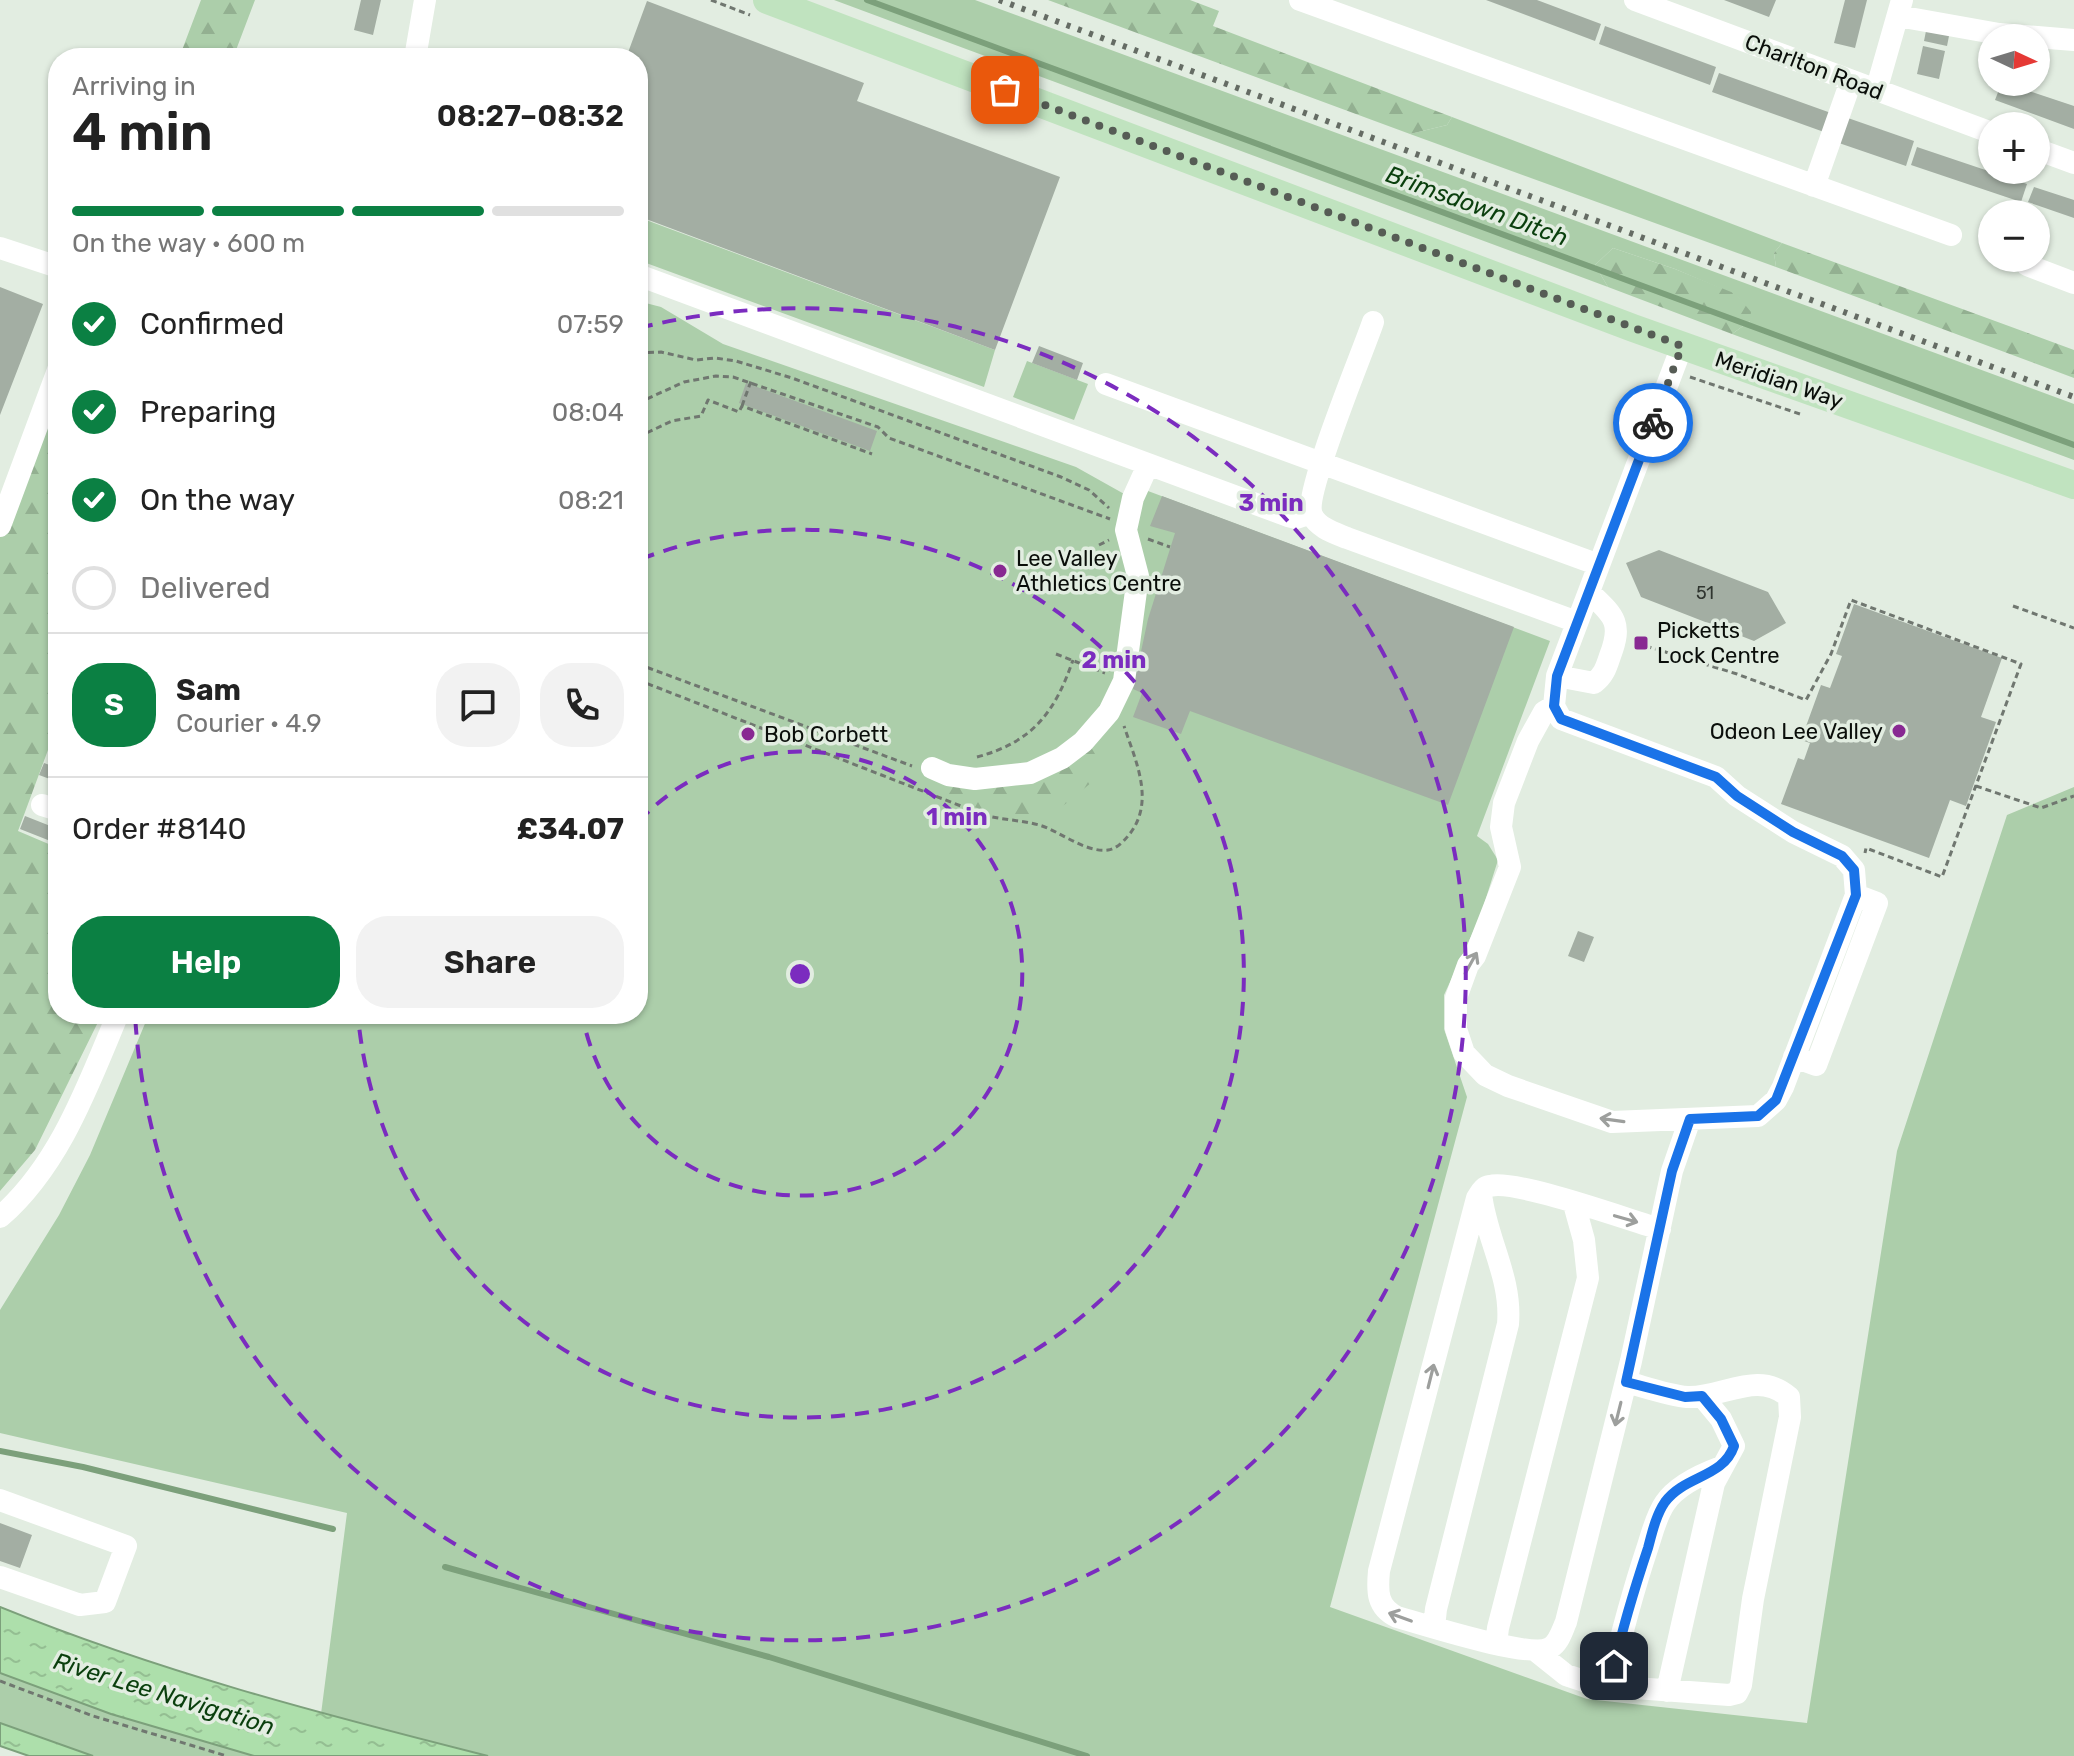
<!DOCTYPE html>
<html lang="en">
<head>
<meta charset="utf-8">
<style>
	body { margin:0; font-family:Rubik,sans-serif; background:#f2f2f2; color:#222; height:100vh; display:flex; flex-direction:column; font-size:30px; white-space:nowrap }
	* { box-sizing:border-box; margin:0 }
	p { font-size:26px; color:#767676 }
	.icon { flex:none; width:44px; height:44px; fill:none; stroke:currentColor; stroke-width:2; stroke-linecap:round; stroke-linejoin:round }
	.map { position:relative; flex:1; overflow:hidden }
	.drawer { position:absolute; left:48px; top:48px; width:600px; height:976px; display:flex; flex-direction:column; background:#fff; border-radius:32px; box-shadow:0 2px 6px #0004 }
	.drawer>* { flex:none }
	.needle { width:52px; rotate:94deg }
	.buttons { position:absolute; left:1978px; top:24px; display:grid; gap:16px }
	.buttons a { display:grid; place-items:center; width:72px; height:72px; border-radius:50%; background:#fff; box-shadow:0 2px 6px #0004; font-size:40px }
	.pin { position:absolute; display:grid; place-items:center; width:68px; height:68px; color:#fff; margin:-34px; border-radius:16px; box-shadow:0 4px 12px #0006 }
	.courier { position:absolute; display:grid; place-items:center; width:80px; height:80px; margin:-40px; border:6px solid #1a73e8; border-radius:50%; background:#fff; color:#222; box-shadow:0 2px 10px #0007 }
	.head em { font-style:normal; font-weight:600 }
	.head div { display:flex; flex-direction:column-reverse }
	.head { display:flex; align-items:center; justify-content:space-between; height:136px; padding:0 24px }
	h1 { font-size:52px; font-weight:600; line-height:60px }
	.bar { display:grid; grid-template-columns:repeat(4,1fr); gap:12px 8px; align-content:center; height:96px; padding:0 24px }
	.bar i { height:10px; border-radius:6px; background:#e0e0e0 }
	.bar .active { background:#0b8043 }
	.bar p { grid-column:span 4 }
	.line { display:flex; align-items:center; gap:20px; padding:0 24px; border-top:2px solid #e0e0e0 }
	.line div { flex:1 }
	.round { display:grid; place-items:center; flex:none; width:84px; height:84px; border-radius:32px; background:#f2f2f2 }
	ol { padding:0 24px; list-style:none }
	li { display:flex; align-items:center; gap:24px; height:88px }
	li p { margin-inline-start:auto }
	li .icon { padding:8px; border-radius:50%; background:#0b8043; color:#fff; stroke-width:4 }
	li:last-child { color:#767676 }
	li i { width:44px; height:44px; border:4px solid #e0e0e0; border-radius:50% }
	.primary-button { display:flex; gap:16px; margin-top:auto; padding:16px 24px }
	.primary-button a { flex:1; height:92px; border-radius:32px; background:#0b8043; color:#fff; font-size:32px; font-weight:600; line-height:92px; text-align:center }
	.primary-button a+a { background:#f2f2f2; color:#222 }
	.map>svg:first-child { display:block }
	.green { fill:#acceaa }
	.forest { fill:url(#forest-firs) }
	.water { fill:url(#water-ripples); stroke:#7ca07b; stroke-width:2 }
	.lines { fill:none; stroke-linecap:round; stroke-linejoin:round }
	.stream { stroke:#7ca07b; stroke-width:6 }
	.building { fill:#a3aea3 }
	.path { stroke:#707770; stroke-width:3; stroke-dasharray:6 4; stroke-linecap:butt }
	.minor { stroke:#fff; stroke-width:22 }
	.major { stroke:#c0e3bf; stroke-width:28 }
	.rail { stroke:#656c64; stroke-width:6; stroke-dasharray:4 8; stroke-linecap:butt }
	.oneway { stroke:#9d9f9d }
	.done { stroke:#565c55; stroke-width:8; stroke-dasharray:0 14.4 }
	.route { stroke:#1a73e8; stroke-width:10 }
	.ring { fill:none; stroke:#7b2cbf; stroke-width:4; stroke-dasharray:14 10 }
	.poi-dot { fill:#882992; stroke:#e2ede1; stroke-width:3 }
	.labels { text-anchor:middle; dominant-baseline:central; stroke-width:7; stroke-linejoin:round; paint-order:stroke }
	.number-label { font-size:18px; fill:#303630 }
	.street-label { font-size:22px; fill:#0a0e0a; stroke:#e2ede1 }
	.poi-label { font-size:22px; fill:#0a0e0a; stroke:#e2ede1; text-anchor:start }
	.water-label { font-size:24px; font-style:italic; fill:#0a3f0d; stroke:#e2ede1 }
	.centre { fill:#7b2cbf; stroke:#e2ede1; stroke-width:4 }
	.ring-label { font-size:24px; text-anchor:middle; font-weight:bold; fill:#7b2cbf; stroke:#e2ede1; stroke-width:7; stroke-linejoin:round; paint-order:stroke }
</style>
</head>
<body>
<div class="map">
<svg width="2074" height="1756" viewBox="0 0 2074 1756">
	<defs>
		<pattern id="forest-firs" width="22" height="20" patternUnits="userSpaceOnUse" patternTransform="scale(2)"><rect width="22" height="20" fill="#acceaa"/><path d="M5 1l3.5 6h-7zM16 11l3.5 6h-7z" fill="#93b091"/></pattern>
		<pattern id="water-ripples" width="26" height="14" patternUnits="userSpaceOnUse" patternTransform="scale(2)"><rect width="26" height="14" fill="#addfab"/><path d="M2 4q2-2 4 0t4 0M15 11q2-2 4 0t4 0" fill="none" stroke="#94be92"/></pattern>
	</defs>
	<rect width="100%" height="100%" fill="#e2ede1"/>
	<path class="green" d="M834,0H975L2074,404V460L1732,334L1750,321V312L1736,295L1675,269L1613,248L1595,265L1608,287Z
		M1452,117L1782,243L1774,253L1776,267L1410,134L1447,125Z
		M638,217L995,350L984,387L638,260Z
		M638,301L661,307L723,344L1076,467L1126,495L1148,491L1550,641L1477,836L1488,844L1498,860L1480,917L1444,995V1029L1467,1097L1330,1607L1587,1699L1807,1723L1897,1151L2007,815L2074,787V1756H488L321,1714L347,1513L0,1433V1310L59,1215L90,1155L149,1014H638Z
		M1027,361L1088,384L1074,420L1013,397Z
		M0,1669L258,1756H93L0,1723Z"/>
	<path class="forest" d="M201,0H255L233,58H179Z
		M1048,0H1190L1219,11L1213,26L1452,117L1447,125L1410,134Z
		M1782,243L2074,350V378L1776,267L1774,253Z
		M1613,248L1675,269L1736,294L1751,312L1750,321L1732,334L1608,287L1595,265Z
		M58,374V723L18,831L58,848V1014H102L35,1150L0,1191V526Z
		M1093,741L1103,773L1046,820L985,811L941,794L945,782L974,785Z"/>
	<path class="water" d="M0,1607C160,1672 321,1714 488,1756H254L111,1714L0,1673Z
		M0,1723L93,1756H29L0,1746Z"/>
	<g class="lines">
		<path class="stream" d="M867,0L2074,445
			M0,1451L83,1467L333,1529
			M445,1567L769,1657L1087,1756"/>
	</g>
	<path class="building" d="M361,0H381L373,35L354,30Z
		M1486,0H1537L1601,24L1595,41Z
		M1724,0H1776L1769,17Z
		M1845,0H1867L1855,48L1834,43Z
		M647,1L864,83L857,101L1060,177L995,350L638,216V58H626Z
		M1605,26L1716,67L1710,85L1599,44Z
		M1927,26L1950,31L1947,46L1924,41Z
		M1923,46L1945,51L1939,79L1917,74Z
		M1719,73L1831,113L1824,132L1712,92Z
		M2002,82L2074,106V129L1995,100Z
		M1845,117L1914,141L1906,166L1836,142Z
		M1917,147L2027,184L2021,202L1911,165Z
		M2034,187L2074,200V218L2028,202Z
		M0,287L43,304L0,415Z
		M1039,346L1083,363L1077,380L1032,363Z
		M746,383L877,431L870,451L739,403Z
		M1162,496L1514,627L1448,805L1190,711L1181,734L1133,717L1142,693L1133,689L1148,619L1175,533L1150,526Z
		M1659,550L1768,592L1786,623L1754,641L1641,597L1626,563Z
		M1854,604L2002,658L1981,717L1996,722L1966,806L1950,800L1929,858L1781,804L1798,758L1804,760L1810,743L1801,740L1821,685L1830,688L1842,656L1836,654Z
		M44,763L58,768V782L39,775Z
		M25,816L58,829V844L20,829Z
		M1578,931L1594,937L1584,962L1568,956Z
		M0,1523L32,1535L20,1568L0,1561Z"/>
	<g class="lines">
		<path class="path" d="M711,0L750,15
			M638,353L661,352L696,360L715,358L736,361L792,378L1061,477L1089,490L1109,508
			M1690,377L1800,414
			M638,403L684,382L716,376L733,377L878,427L889,438L1110,519
			M742,406L751,381
			M638,437L672,421L701,416L708,400L739,412L742,406L872,454
			M1148,539L1170,547
			M1099,545L1109,540
			M2013,606L2074,628
			M1636,643L1737,674L1806,700L1831,654L1851,600L2021,664L1942,877L1866,848L1865,853
			M1056,654L1105,673
			M638,664L912,766
			M638,680L984,815C1002,820 1021,820 1039,825C1060,831 1085,853 1108,850C1116,849 1123,842 1128,836C1156,803 1136,762 1124,726
			M977,757C1033,742 1055,712 1073,660
			M1976,786L2041,808L2074,796
			M0,1681L93,1716L227,1756"/>
		<path class="minor" d="M1300,0L1951,235
			M1635,0L1992,133
			M1898,16L1999,34L2074,40
			M415,58L425,0
			M1876,91L1902,0
			M2036,149L2074,163
			M1814,186L1851,81
			M0,248L58,267
			M2027,265L2074,283
			M638,275L1288,516L1296,518L1311,513
			M1373,322C1363,352 1303,494 1312,515C1318,528 1335,533 1347,538L1577,622
			M1106,384L1599,565
			M0,526L58,370
			M1557,676L1594,683C1604,675 1606,668 1610,656C1623,622 1614,616 1589,592
			M1554,706L1544,712L1528,741L1504,803L1501,827L1510,867L1475,956L1468,965L1456,998V1029L1464,1053L1485,1075L1508,1086L1612,1122L1758,1116L1776,1100L1783,1087L1856,895L1854,870L1842,856L1793,832L1737,796L1716,777L1561,719L1554,706L1557,676L1682,346
			M932,768L948,775L975,779L1030,773L1062,758L1083,742L1109,712L1124,681L1138,576L1126,530L1133,498L1148,465
			M42,805L58,810
			M1794,1057L1816,1065L1877,903L1856,895
			M0,1217C60,1165 88,1085 118,1014
			M1660,1229C1628,1220 1516,1179 1490,1186C1483,1187 1481,1192 1477,1198L1379,1571C1377,1592 1377,1607 1397,1617C1423,1624 1530,1659 1550,1648C1559,1643 1562,1631 1566,1622L1631,1361L1672,1171L1690,1119
			M0,1500L126,1546L105,1602L80,1605L0,1577
			M1434,1627L1436,1609L1508,1324C1512,1277 1486,1239 1481,1194
			M1496,1644L1498,1628L1588,1278L1584,1240L1574,1204
			M1536,1651L1566,1675L1584,1681L1609,1686L1729,1695L1737,1693L1741,1685L1753,1599L1790,1417L1789,1397C1757,1369 1722,1399 1687,1397C1667,1395 1645,1387 1626,1382
			M1609,1686C1620,1640 1632,1594 1647,1549C1652,1534 1656,1516 1665,1503C1677,1485 1702,1474 1721,1467
			M1667,1691L1714,1483L1734,1446L1721,1419L1702,1396"/>
		<path class="major" d="M767,0L1633,328L2074,485"/>
		<path class="rail" d="M999,0L2074,397"/>
	</g>
	<defs><path id="oneway-shaft" d="M-6 0H5M1.5-3L5.5 0L1.5 3" fill="none" stroke-width="1.6" stroke-linecap="round" stroke-linejoin="round" transform="scale(2)"/></defs>
	<g class="oneway">
		<use href="#oneway-shaft" transform="translate(1471 963) rotate(-61)"/>
		<use href="#oneway-shaft" transform="translate(1612 1120) rotate(-172)"/>
		<use href="#oneway-shaft" transform="translate(1626 1219) rotate(16)"/>
		<use href="#oneway-shaft" transform="translate(1431 1376) rotate(-76)"/>
		<use href="#oneway-shaft" transform="translate(1618 1414) rotate(104)"/>
		<use href="#oneway-shaft" transform="translate(1400 1617) rotate(-160)"/>
	</g>
	<g class="lines">
		<path class="done" d="M1005,90L1682,346L1653,423"/>
		<path class="route" d="M1614,1666C1623,1626 1635,1587 1648,1548C1652,1533 1656,1515 1665,1502C1685,1475 1723,1478 1734,1446L1721,1419L1702,1396L1685,1397L1626,1382L1672,1171L1690,1119L1758,1116L1776,1100L1856,895L1854,870L1842,856L1793,832L1737,796L1716,777L1561,719L1554,706L1557,676L1653,423"/>
	</g>
	<g class="ring">
		<path d="M639 821A222 222 0 1 1 582 1014"/>
		<path d="M641 559A444 444 0 1 1 358 1017"/>
		<path d="M639 328A666 666 0 1 1 135 1015"/>
	</g>
	<g class="poi-dot">
		<circle cx="1000" cy="571" r="8"/>
		<rect x="1633" y="635" width="16" height="16" rx="4"/>
		<circle cx="1899" cy="731" r="8"/>
		<circle cx="748" cy="734" r="8"/>
	</g>
	<g class="labels">
		<g class="number-label">
			<text x="1705" y="593">51</text>
		</g>
		<g class="street-label">
			<text transform="translate(1814 67) rotate(21)">Charlton Road</text>
			<text transform="translate(1779 380) rotate(19)">Meridian Way</text>
		</g>
		<g class="poi-label">
			<text x="1016" y="558">Lee Valley<tspan x="1016" dy="25">Athletics Centre</tspan></text>
			<text x="1657" y="630">Picketts<tspan x="1657" dy="25">Lock Centre</tspan></text>
			<text x="1883" y="731" text-anchor="end">Odeon Lee Valley</text>
			<text x="764" y="734">Bob Corbett</text>
		</g>
		<g class="water-label">
			<text transform="translate(1477 206) rotate(20)">Brimsdown Ditch</text>
			<text transform="translate(164 1694) rotate(17)">River Lee Navigation</text>
		</g>
	</g>
	<circle cx="800" cy="974" r="12" class="centre"/>
	<g class="ring-label">
		<text x="1271" y="511">3 min</text>
		<text x="1114" y="668">2 min</text>
		<text x="957" y="825">1 min</text>
	</g>
</svg>
<div class="buttons">
<a><svg class="needle" viewBox="-14 -14 28 28"><path d="M0-13l5 13h-10z" fill="#e53935"/><path d="M0 13l5-13h-10z" fill="#767676"/></svg></a>
<a>+</a>
<a>−</a>
</div>
<div class="pin" style="left:1005px;top:90px;background:#ea580c"><svg class="icon" aria-label="bag" viewBox="0 0 24 24"><path d="M5 8h14l-1 12H6zM9 8a3 3 0 0 1 6 0"/></svg></div>
<div class="pin" style="left:1614px;top:1666px;background:#1f2937"><svg class="icon" aria-label="home" viewBox="0 0 24 24"><path d="M3 11l9-7 9 7M6 9v11h12V9"/></svg></div>
<div class="courier" style="left:1653px;top:423px"><svg class="icon" aria-label="bike" viewBox="0 0 24 24"><circle cx="6" cy="16" r="4"/><circle cx="18" cy="16" r="4"/><path d="M6 16l4-8h5l3 8M10 8l3 8H6M13 5h3"/></svg></div>
<section class="drawer">
<div class="head"><div><h1>4 min</h1><p>Arriving in</p></div><em>08:27–08:32</em></div>
<div class="bar"><i class="active"></i><i class="active"></i><i class="active"></i><i></i><p>On the way · 600 m</p></div>
<ol>
<li><svg class="icon" aria-label="check" viewBox="0 0 24 24"><path d="M5 12l5 5 9-10"/></svg>Confirmed<p>07:59</p></li>
<li><svg class="icon" aria-label="check" viewBox="0 0 24 24"><path d="M5 12l5 5 9-10"/></svg>Preparing<p>08:04</p></li>
<li><svg class="icon" aria-label="check" viewBox="0 0 24 24"><path d="M5 12l5 5 9-10"/></svg>On the way<p>08:21</p></li>
<li><i></i>Delivered</li>
</ol>
<div class="line" style="height:144px"><b class="round" style="background:#0b8043;color:#fff">S</b><div><b>Sam</b><p>Courier · 4.9</p></div><a class="round"><svg class="icon" aria-label="chat" viewBox="0 0 24 24"><path d="M4 5h16v11H9l-5 4z"/></svg></a><a class="round"><svg class="icon" aria-label="phone" viewBox="0 0 24 24"><path d="M5 4h4l2 5-3 2q2 4 5 5l2-3 5 2v4C11 20 4 13 5 4z"/></svg></a></div>
<div class="line" style="height:104px"><div>Order #8140</div><b>£34.07</b></div>
<div class="primary-button"><a>Help</a><a>Share</a></div>
</section>
</div>
</body>
</html>
